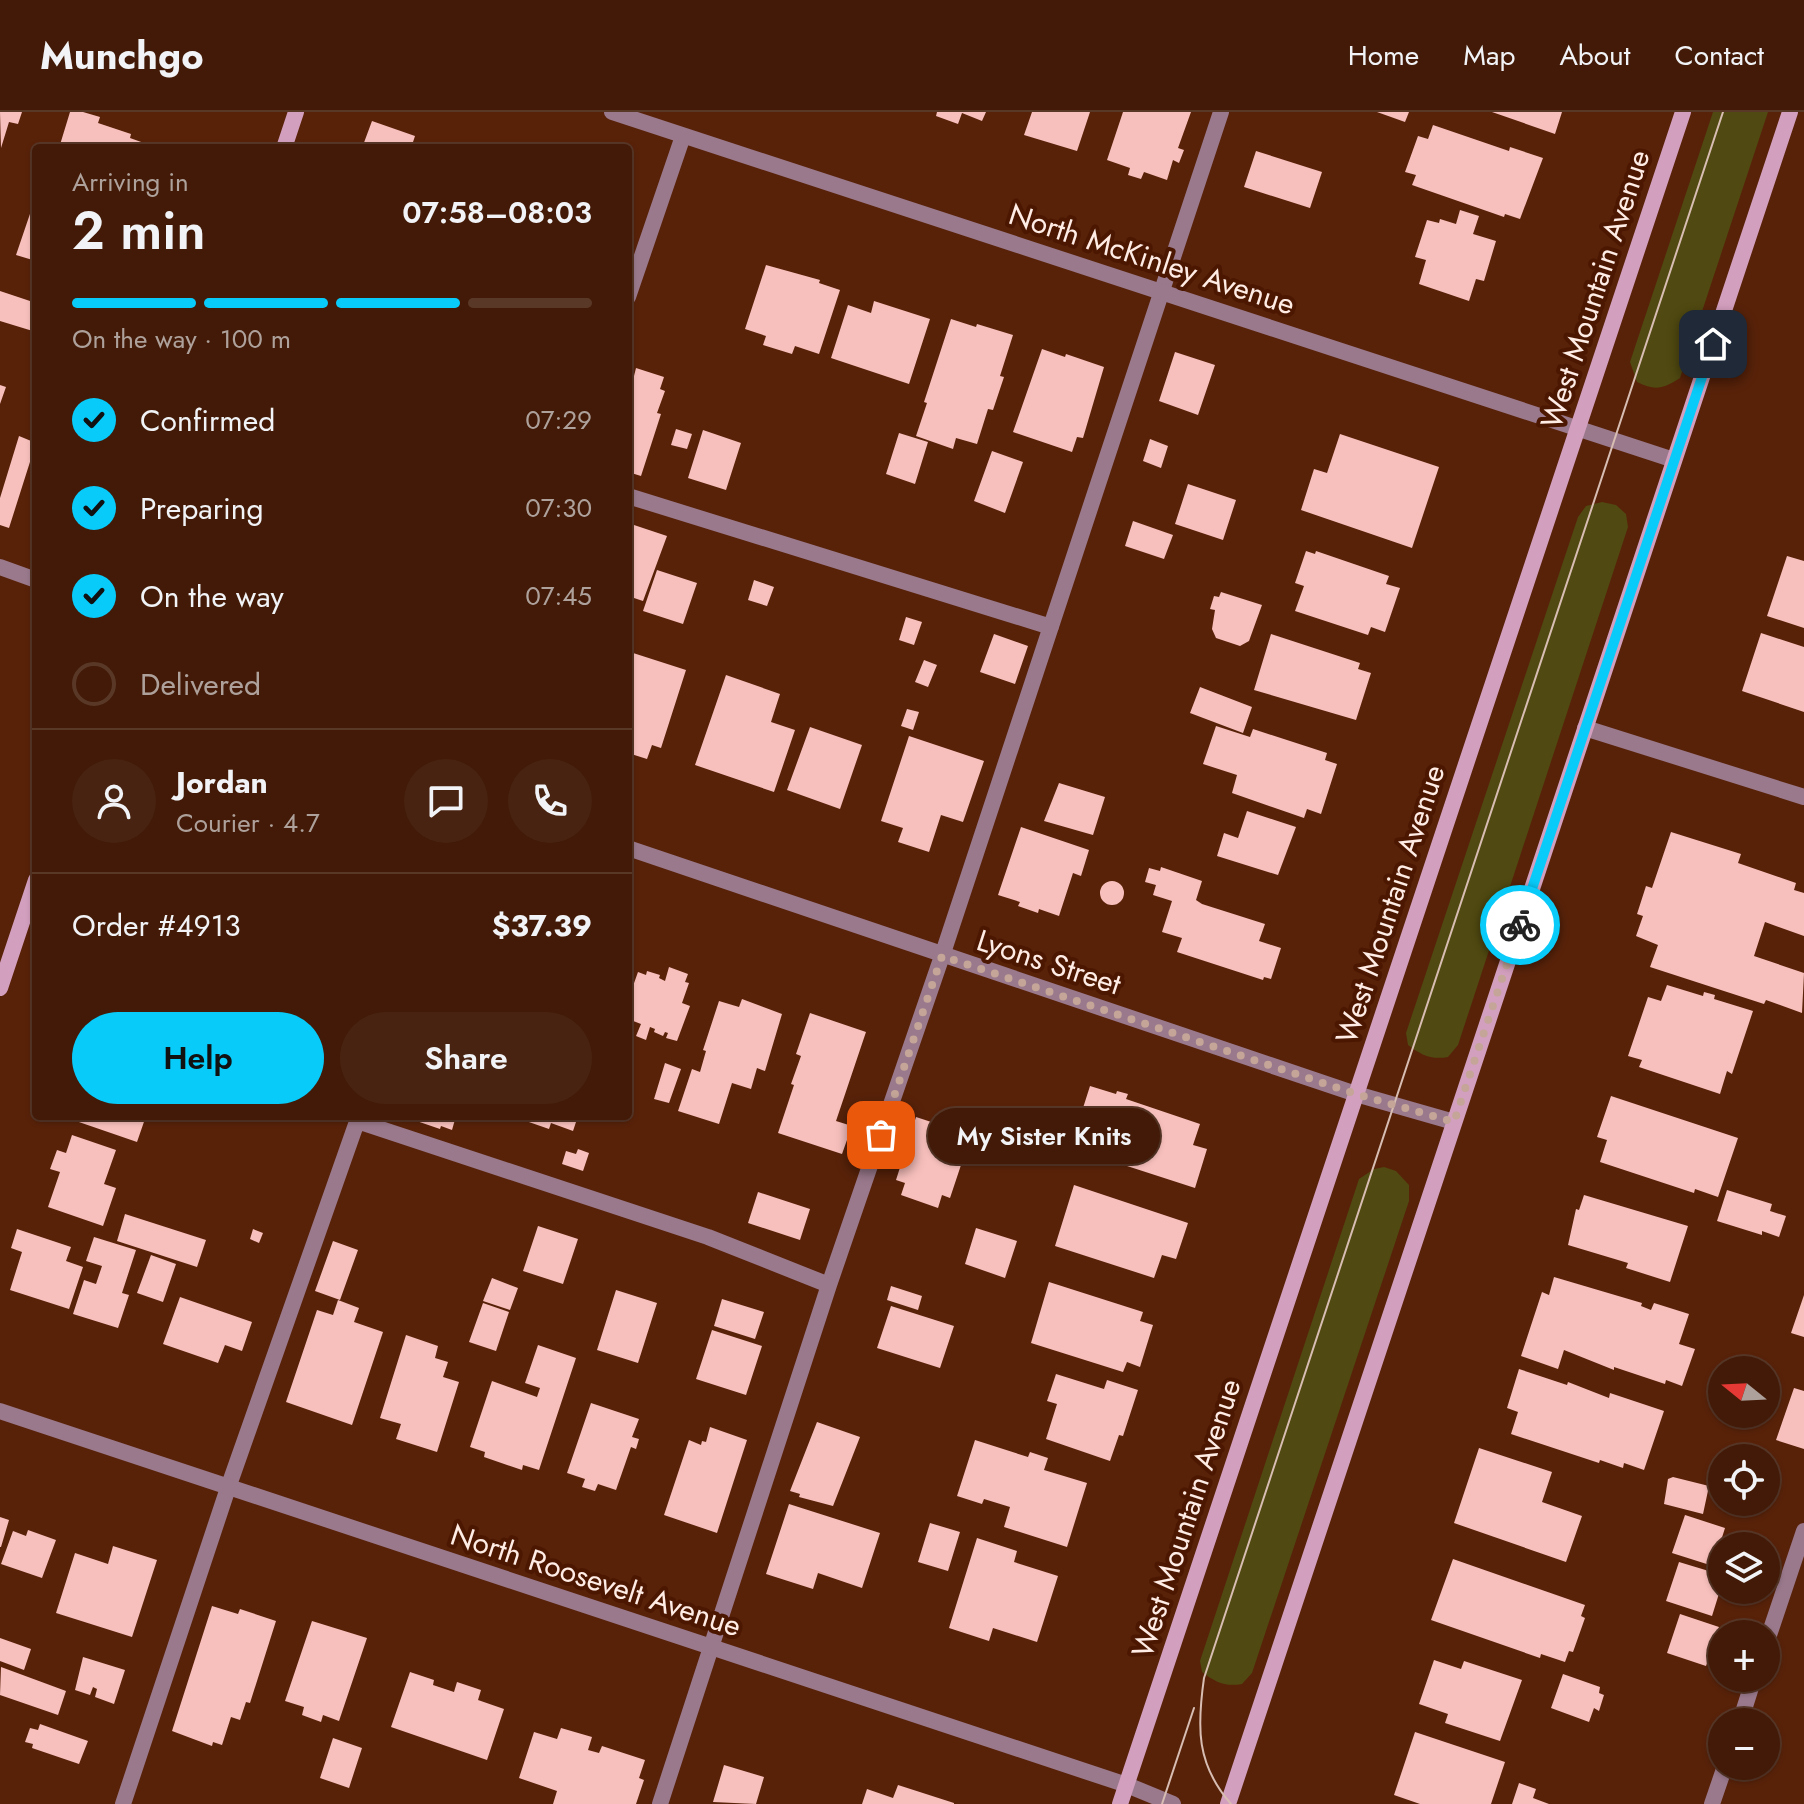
<!DOCTYPE html>
<html lang="en">
<head>
<meta charset="utf-8">
<style>
	body { margin:0; font-family:Jost,sans-serif; background:#492311; color:#f1f3f6; height:100vh; display:flex; flex-direction:column; font-size:30px; white-space:nowrap }
	* { box-sizing:border-box; margin:0 }
	p { font-size:26px; color:#aea19b }
	.icon { flex:none; width:44px; height:44px; fill:none; stroke:currentColor; stroke-width:2; stroke-linecap:round; stroke-linejoin:round }
	.map { position:relative; flex:1; overflow:hidden }
	.drawer { position:absolute; left:32px; top:32px; width:600px; height:976px; display:flex; flex-direction:column; background:#421a07; border-radius:8px; box-shadow:0 2px 6px #0004,0 0 0 2px #5a3828 }
	.drawer>* { flex:none }
	.needle { width:52px; rotate:288deg }
	.fabs { position:absolute; left:1708px; top:1244px; display:grid; gap:16px }
	.fabs a { display:grid; place-items:center; width:72px; height:72px; border-radius:50%; background:#421a07; box-shadow:0 2px 6px #0004,0 0 0 2px #5a3828; font-size:40px }
	.pin { position:absolute; display:grid; place-items:center; width:68px; height:68px; color:#fff; margin:-34px; border-radius:16px; box-shadow:0 4px 12px #0006 }
	.courier { position:absolute; display:grid; place-items:center; width:80px; height:80px; margin:-40px; border:6px solid #08cbfa; border-radius:50%; background:#fff; color:#222; box-shadow:0 2px 10px #0007 }
	.bubble { position:absolute; height:56px; border-radius:28px; background:#421a07; box-shadow:0 2px 6px #0004,0 0 0 2px #5a3828; font-size:26px; font-weight:600; line-height:56px; text-align:center }
	.headline em { font-style:normal; font-weight:600 }
	.headline div { display:flex; flex-direction:column-reverse }
	.headline { display:flex; align-items:center; justify-content:space-between; height:136px; padding:0 40px }
	h1 { font-size:52px; font-weight:600; line-height:60px }
	.bar { display:grid; grid-template-columns:repeat(4,1fr); gap:12px 8px; align-content:center; height:96px; padding:0 40px }
	.bar i { height:10px; border-radius:6px; background:#5a3828 }
	.bar .current { background:#08cbfa }
	.bar p { grid-column:span 4 }
	.line { display:flex; align-items:center; gap:20px; padding:0 40px; border-top:2px solid #5a3828 }
	.line div { flex:1 }
	.round { display:grid; place-items:center; flex:none; width:84px; height:84px; border-radius:42px; background:#492311 }
	ol { padding:0 40px; list-style:none }
	li { display:flex; align-items:center; gap:24px; height:88px }
	li p { margin-inline-start:auto }
	li .icon { padding:8px; border-radius:50%; background:#08cbfa; color:#111; stroke-width:4 }
	li:last-child { color:#aea19b }
	li i { width:44px; height:44px; border:4px solid #5a3828; border-radius:50% }
	.primary-button { display:flex; gap:16px; margin-top:auto; padding:16px 40px }
	.primary-button a { flex:1; height:92px; border-radius:48px; background:#08cbfa; color:#111; font-size:32px; font-weight:600; line-height:92px; text-align:center }
	.primary-button a+a { background:#492311; color:#f1f3f6 }
	header { display:flex; align-items:center; gap:48px; box-sizing:border-box; height:112px; padding:0 40px; background:#421a07; border-bottom:2px solid #5a3828 }
	header strong { font-size:38px }
	nav { display:flex; gap:44px; margin-inline-start:auto; font-size:28px }
	.map>svg:first-child { display:block }
	.green { fill:#504911 }
	.building { fill:#f8c0bd }
	.lines { fill:none; stroke-linecap:round; stroke-linejoin:round }
	.lane { stroke:#9a798c; stroke-width:16 }
	.street { stroke:#9a798c; stroke-width:16 }
	.secondary { stroke:#d39fbe; stroke-width:16 }
	.tram { stroke:#d7bdb2; stroke-width:2 }
	.done { stroke:#c4a598; stroke-width:8; stroke-dasharray:0 14.4 }
	.route { stroke:#08cbfa; stroke-width:10 }
	.labels { text-anchor:middle; dominant-baseline:central; stroke-width:8; stroke-linejoin:round; paint-order:stroke }
	.street-label { font-size:30px; fill:#feece5; stroke:#4c1700 }
</style>
</head>
<body>
<header>
<strong>Munchgo</strong>
<nav><a>Home</a><a>Map</a><a>About</a><a>Contact</a></nav>
</header>
<div class="map">
<svg width="1804" height="1692" viewBox="0 0 1804 1692">
	<rect width="100%" height="100%" fill="#582209"/>
	<path class="green" d="M1713,0H1768L1680,266C1663,277 1655,279 1637,270L1630,250Z
		M1602,390L1616,393L1626,402L1628,415L1458,933L1448,945C1431,948 1421,943 1408,933L1406,921L1578,405L1586,394Z
		M1384,1055L1396,1059L1409,1073V1089L1252,1561L1242,1572C1225,1575 1215,1570 1202,1560L1200,1549L1359,1067L1374,1057Z"/>
	<path class="building" d="M0,0H22L18,12L9,10L1,36Z
		M70,0H83L100,5L98,11L131,22L130,26L158,36H59Z
		M937,0H986L982,9L962,1L958,12L936,4Z
		M1032,0H1090L1077,39L1024,23Z
		M1123,0H1191L1178,36L1184,38L1179,51L1173,48L1167,68L1144,60L1141,67L1128,63L1130,56L1107,48Z
		M1377,0H1409L1405,10Z
		M1492,0H1562L1555,22Z
		M372,9L415,24L411,36H362Z
		M1433,13L1509,39L1510,35L1543,46L1520,107L1505,102L1504,105L1412,73L1416,63L1405,60L1418,24L1428,27Z
		M1256,39L1322,60L1310,96L1244,75Z
		M33,93L36,94V149L16,143Z
		M1460,98L1479,104L1473,122L1496,129L1484,169L1476,167L1469,189L1419,172L1426,148L1415,145L1427,108L1439,111L1440,107L1456,112Z
		M766,153L820,168L819,171L840,178L819,242L795,234L792,242L763,233L766,224L745,217Z
		M0,179L36,191V220L0,209Z
		M874,189L930,207L909,272L831,246L848,193L871,201Z
		M951,207L976,215L977,212L1013,223L1000,264L1004,265L993,298L988,297L977,332L956,326L953,337L916,324L927,291L924,290Z
		M1042,237L1065,245L1066,242L1104,255L1083,326L1077,325L1072,340L1013,320Z
		M1175,240L1215,253L1198,303L1159,289Z
		M636,256L664,265L660,277L665,279L657,301L661,302L641,364L628,360V266L633,268Z
		M0,273L6,275L0,292Z
		M676,317L692,322L687,337L671,333Z
		M703,318L741,331L726,378L688,366Z
		M899,321L928,330L915,372L886,362Z
		M1340,322L1439,355L1412,436L1301,398L1314,357L1327,361Z
		M19,324L36,331L9,416L0,413V386Z
		M1150,327L1168,334L1161,356L1143,349Z
		M992,339L1023,350L1005,401L974,389Z
		M1188,372L1236,388L1223,428L1175,412Z
		M1133,409L1173,423L1164,447L1125,434Z
		M628,411L667,424L643,489L628,484Z
		M1306,439L1315,442L1316,439L1389,464L1386,472L1400,476L1385,520L1371,515L1368,523L1295,499L1304,474L1295,471Z
		M1787,444L1804,449V516L1767,504Z
		M657,458L697,471L683,512L643,499Z
		M754,468L774,475L767,494L748,488Z
		M1221,480L1262,493L1249,529L1240,534L1216,526L1212,517L1215,498L1210,497L1214,484L1219,485Z
		M906,505L922,510L914,533L899,528Z
		M1761,521L1804,535V600L1742,579Z
		M994,522L1028,534L1015,572L980,560Z
		M1271,522L1360,551L1358,557L1371,561L1356,608L1254,578Z
		M630,540L686,558L661,636L652,633L647,647L628,641V548Z
		M924,548L937,553L928,575L915,570Z
		M726,563L780,582L771,610L795,618L774,680L695,653Z
		M1200,575L1252,595L1243,621L1190,601Z
		M907,597L919,600L913,618L901,614Z
		M1216,614L1250,625L1253,617L1327,641L1325,648L1337,652L1321,702L1307,697L1304,706L1232,681L1237,663L1203,652Z
		M810,615L862,633L840,697L787,678Z
		M909,624L984,649L963,710L941,703L929,740L898,730L903,716L881,709Z
		M1059,671L1105,685L1093,723L1044,709Z
		M1247,699L1296,715L1278,763L1217,744L1224,721L1238,726Z
		M1021,715L1089,738L1081,764L1073,761L1059,804L1039,797L1038,801L1018,794L1020,790L998,783Z
		M1671,720L1741,742L1738,751L1796,771L1794,778L1804,781V824L1765,810L1754,844L1804,861L1802,901L1766,888L1764,892L1650,855L1658,833L1636,824L1643,804L1637,802L1646,774L1652,776Z
		M1161,755L1202,769L1196,788L1202,792L1265,812L1259,829L1281,836L1271,867L1264,865L1263,868L1177,840L1182,826L1162,820L1172,789L1153,783L1156,773L1145,770L1149,756L1160,759Z
		M1100 781a12 12 0 1 1 24 0a12 12 0 1 1-24 0Z
		M669,855L688,862L685,870L689,871L682,891L690,894L677,929L666,926L668,921L665,920L663,924L654,920L655,917L650,915L646,928L636,924L641,912L628,907V888L638,860L646,863L647,859L660,863L659,866L665,869Z
		M1667,873L1703,884L1704,880L1715,883L1714,887L1753,899L1732,962L1727,959L1720,982L1639,955L1642,948L1628,944L1648,885L1661,889Z
		M742,887L782,902L765,959L757,956L751,977L732,971L719,1012L678,999L692,957L700,960L706,939L703,938L719,889L739,895Z
		M810,901L866,920L836,1009L852,1014L842,1042L778,1021L794,973L791,972L801,944L796,942Z
		M665,951L681,957L669,991L654,987Z
		M1090,974L1116,982L1117,979L1128,982L1126,987L1200,1012L1193,1033L1207,1037L1195,1076L1090,1042L1096,1025L1076,1018Z
		M1611,984L1738,1026L1718,1085L1695,1077L1694,1081L1600,1050L1607,1028L1597,1025Z
		M78,1004H146L137,1030L76,1009Z
		M402,1004H456L452,1018L441,1014L440,1017Z
		M528,1004H578L573,1019L551,1011L549,1017L526,1009Z
		M916,1005L971,1023L950,1086L942,1083L938,1096L901,1083L905,1071L896,1068Z
		M72,1023L116,1038L104,1072L116,1076L103,1114L48,1095L60,1060L50,1057L57,1038L66,1041Z
		M578,1037L589,1041L583,1059L562,1052L566,1039L576,1042Z
		M1074,1073L1188,1111L1176,1147L1162,1143L1154,1166L1055,1134Z
		M1727,1078L1772,1092L1770,1099L1786,1104L1779,1125L1762,1119V1123L1717,1109Z
		M758,1080L810,1097L800,1128L748,1111Z
		M1584,1083L1688,1114L1670,1170L1626,1156L1628,1151L1568,1133L1576,1097L1579,1098Z
		M125,1102L206,1128L197,1155L117,1129Z
		M538,1114L578,1127L563,1172L523,1159Z
		M976,1116L1017,1129L1005,1166L965,1152Z
		M17,1117L71,1135L66,1149L83,1155L69,1197L10,1178L22,1140L11,1136Z
		M253,1117L263,1121L259,1131L250,1127Z
		M94,1125L136,1138L122,1181L129,1183L118,1216L73,1202L84,1168L96,1172L102,1154L86,1149Z
		M333,1129L358,1138L340,1188L315,1179Z
		M151,1143L176,1152L163,1190L137,1181Z
		M1554,1165L1642,1191L1641,1194L1651,1198L1654,1191L1689,1202L1679,1232L1695,1237L1682,1274L1666,1268L1665,1272L1614,1255V1258L1564,1238L1558,1257L1521,1244L1542,1180L1549,1183Z
		M492,1166L518,1176L510,1198L483,1189Z
		M1049,1170L1143,1200L1140,1209L1153,1213L1140,1255L1127,1250L1123,1260L1031,1231Z
		M891,1174L922,1184L918,1198L887,1188Z
		M616,1178L657,1191L638,1251L597,1238Z
		M1804,1183V1225L1791,1221Z
		M180,1185L252,1210L242,1239L225,1233L218,1251L163,1232Z
		M722,1187L764,1200L755,1227L714,1214Z
		M338,1188L359,1196L354,1210L383,1220L352,1313L286,1290L317,1198L333,1203Z
		M483,1191L509,1200L496,1239L469,1230Z
		M891,1194L954,1214L940,1256L877,1236Z
		M712,1218L762,1234L746,1283L696,1267Z
		M406,1223L438,1234L435,1246L448,1250L443,1265L459,1270L437,1340L396,1327L401,1312L380,1306Z
		M538,1233L576,1246L539,1358L523,1353L522,1358L484,1345L485,1340L470,1335L492,1269L537,1285L540,1276L525,1271Z
		M1519,1257L1567,1273L1568,1270L1609,1286L1610,1281L1664,1299L1644,1358L1624,1351L1623,1356L1600,1348L1599,1351L1511,1322L1518,1300L1507,1296Z
		M1056,1262L1104,1277L1107,1268L1138,1278L1123,1324L1119,1323L1110,1349L1046,1327L1057,1292L1047,1289Z
		M1794,1276L1804,1279V1337L1776,1328Z
		M591,1291L639,1307L632,1325L639,1327L636,1337L631,1335L616,1378L598,1372L595,1379L582,1375L585,1367L567,1361Z
		M817,1310L860,1325L833,1394L799,1385L800,1382L790,1379Z
		M710,1315L747,1328L717,1421L664,1403L689,1328L701,1333L702,1329L706,1330Z
		M975,1328L1028,1345L1030,1340L1048,1346L1044,1358L1087,1371L1067,1435L1004,1415L1010,1395L984,1387L982,1392L957,1384Z
		M1479,1336L1552,1360L1542,1390L1582,1404L1566,1450L1454,1411Z
		M1673,1365L1709,1374L1703,1402L1664,1392L1668,1367Z
		M789,1392L880,1421L862,1476L818,1461L813,1477L766,1462Z
		M1685,1403L1725,1416L1713,1454L1672,1441Z
		M0,1405L9,1408L1,1435H0Z
		M930,1411L960,1420L948,1459L918,1450Z
		M28,1418L56,1428L42,1466L1,1452L13,1419L26,1424Z
		M977,1426L1017,1439L1014,1450L1058,1464L1037,1530L993,1516L989,1529L949,1516Z
		M113,1434L157,1448L132,1525L56,1501L75,1441L108,1452Z
		M1453,1447L1585,1493L1581,1504L1585,1506L1573,1540L1569,1539L1565,1550L1541,1542L1540,1546L1431,1508Z
		M1679,1450L1722,1463V1472L1712,1504L1666,1489Z
		M212,1494L238,1502L240,1497L276,1509L250,1591L246,1590L240,1608L231,1605L222,1633L213,1630L212,1634L172,1619Z
		M1680,1502L1719,1515L1706,1554L1667,1541Z
		M312,1509L367,1526L339,1609L323,1603L321,1610L302,1603L304,1595L285,1589Z
		M0,1526L31,1537L24,1558L0,1549Z
		M83,1545L125,1558L114,1592L95,1585L97,1577L93,1575L90,1583L75,1578Z
		M1434,1548L1461,1557L1464,1549L1522,1568L1500,1629L1445,1611L1448,1602L1419,1592Z
		M1,1555L66,1579L58,1603L0,1583Z
		M410,1560L434,1568L433,1573L454,1580L457,1570L481,1578L478,1588L504,1597L487,1648L391,1615Z
		M1563,1562L1600,1575L1599,1581L1604,1583L1599,1599L1594,1596L1589,1610L1551,1596Z
		M40,1612L88,1629L79,1652L32,1636L33,1632L25,1630L30,1616L38,1618Z
		M561,1616L592,1625L588,1638L599,1641L602,1634L645,1648L639,1666L644,1668L636,1692H553L557,1679L519,1666L534,1620L557,1627Z
		M1415,1620L1505,1650L1491,1692H1420L1394,1683Z
		M333,1626L362,1636L349,1676L320,1666Z
		M724,1653L764,1665L756,1692L713,1690Z
		M1519,1671L1536,1677L1533,1686L1549,1692H1512Z
		M898,1673L954,1691V1692H862L867,1677L893,1686Z"/>
	<g class="lines">
		<path class="lane" d="M628,185L683,24
			M628,384L1051,515
			M0,455L36,468
			M357,1009L708,1125L829,1173
			M1766,1532L1804,1419
			M1740,1610L1754,1566
			M123,1692L228,1376L359,1004
			M660,1692L829,1173L942,844L1221,0
			M1712,1692L1725,1654"/>
		<path class="street" d="M612,0L1674,348
			M1585,616L1804,685
			M628,736L1356,982L1454,1010
			M0,1299L1127,1673L1173,1692"/>
		<path class="secondary" d="M284,36L296,0
			M0,876L36,768
			M1120,1692L1683,0
			M1228,1692L1790,0"/>
		<path class="tram" d="M1162,1692L1194,1596
			M1231,1692C1196,1652 1197,1615 1204,1566L1723,0"/>
	</g>
	<g class="lines">
		<path class="done" d="M881,1023L942,844L1356,982L1454,1010L1520,813"/>
		<path class="route" d="M1520,813L1713,232"/>
	</g>
	<g class="labels">
		<g class="street-label">
			<text transform="translate(1152 147) rotate(18)">North McKinley Avenue</text>
			<text transform="translate(1595 177) rotate(-72)">West Mountain Avenue</text>
			<text transform="translate(1390 792) rotate(-72)">West Mountain Avenue</text>
			<text transform="translate(1049 850) rotate(18)">Lyons Street</text>
			<text transform="translate(1186 1406) rotate(-72)">West Mountain Avenue</text>
			<text transform="translate(596 1468) rotate(18)">North Roosevelt Avenue</text>
		</g>
	</g>
</svg>
<div class="fabs">
<a><svg class="needle" viewBox="-14 -14 28 28"><path d="M0-13l5 13h-10z" fill="#e53935"/><path d="M0 13l5-13h-10z" fill="#aea19b"/></svg></a>
<a><svg class="icon" aria-label="locate" viewBox="0 0 24 24"><circle cx="12" cy="12" r="6"/><path d="M12 2v4M12 18v4M2 12h4M18 12h4"/></svg></a>
<a><svg class="icon" aria-label="layers" viewBox="0 0 24 24"><path d="M12 4l9 5-9 5-9-5zM3 14l9 5 9-5"/></svg></a>
<a>+</a>
<a>−</a>
</div>
<div class="pin" style="left:881px;top:1023px;background:#ea580c"><svg class="icon" aria-label="bag" viewBox="0 0 24 24"><path d="M5 8h14l-1 12H6zM9 8a3 3 0 0 1 6 0"/></svg></div>
<div class="pin" style="left:1713px;top:232px;background:#1f2937"><svg class="icon" aria-label="home" viewBox="0 0 24 24"><path d="M3 11l9-7 9 7M6 9v11h12V9"/></svg></div>
<div class="courier" style="left:1520px;top:813px"><svg class="icon" aria-label="bike" viewBox="0 0 24 24"><circle cx="6" cy="16" r="4"/><circle cx="18" cy="16" r="4"/><path d="M6 16l4-8h5l3 8M10 8l3 8H6M13 5h3"/></svg></div>
<div class="bubble" style="left:928px;top:996px;width:232px">My Sister Knits</div>
<section class="drawer">
<div class="headline"><div><h1>2 min</h1><p>Arriving in</p></div><em>07:58–08:03</em></div>
<div class="bar"><i class="current"></i><i class="current"></i><i class="current"></i><i></i><p>On the way · 100 m</p></div>
<ol>
<li><svg class="icon" aria-label="check" viewBox="0 0 24 24"><path d="M5 12l5 5 9-10"/></svg>Confirmed<p>07:29</p></li>
<li><svg class="icon" aria-label="check" viewBox="0 0 24 24"><path d="M5 12l5 5 9-10"/></svg>Preparing<p>07:30</p></li>
<li><svg class="icon" aria-label="check" viewBox="0 0 24 24"><path d="M5 12l5 5 9-10"/></svg>On the way<p>07:45</p></li>
<li><i></i>Delivered</li>
</ol>
<div class="line" style="height:144px"><a class="round"><svg class="icon" aria-label="person" viewBox="0 0 24 24"><circle cx="12" cy="8" r="4"/><path d="M4 21q1-7 8-7t8 7"/></svg></a><div><b>Jordan</b><p>Courier · 4.7</p></div><a class="round"><svg class="icon" aria-label="chat" viewBox="0 0 24 24"><path d="M4 5h16v11H9l-5 4z"/></svg></a><a class="round"><svg class="icon" aria-label="phone" viewBox="0 0 24 24"><path d="M5 4h4l2 5-3 2q2 4 5 5l2-3 5 2v4C11 20 4 13 5 4z"/></svg></a></div>
<div class="line" style="height:104px"><div>Order #4913</div><b>$37.39</b></div>
<div class="primary-button"><a>Help</a><a>Share</a></div>
</section>
</div>
</body>
</html>
